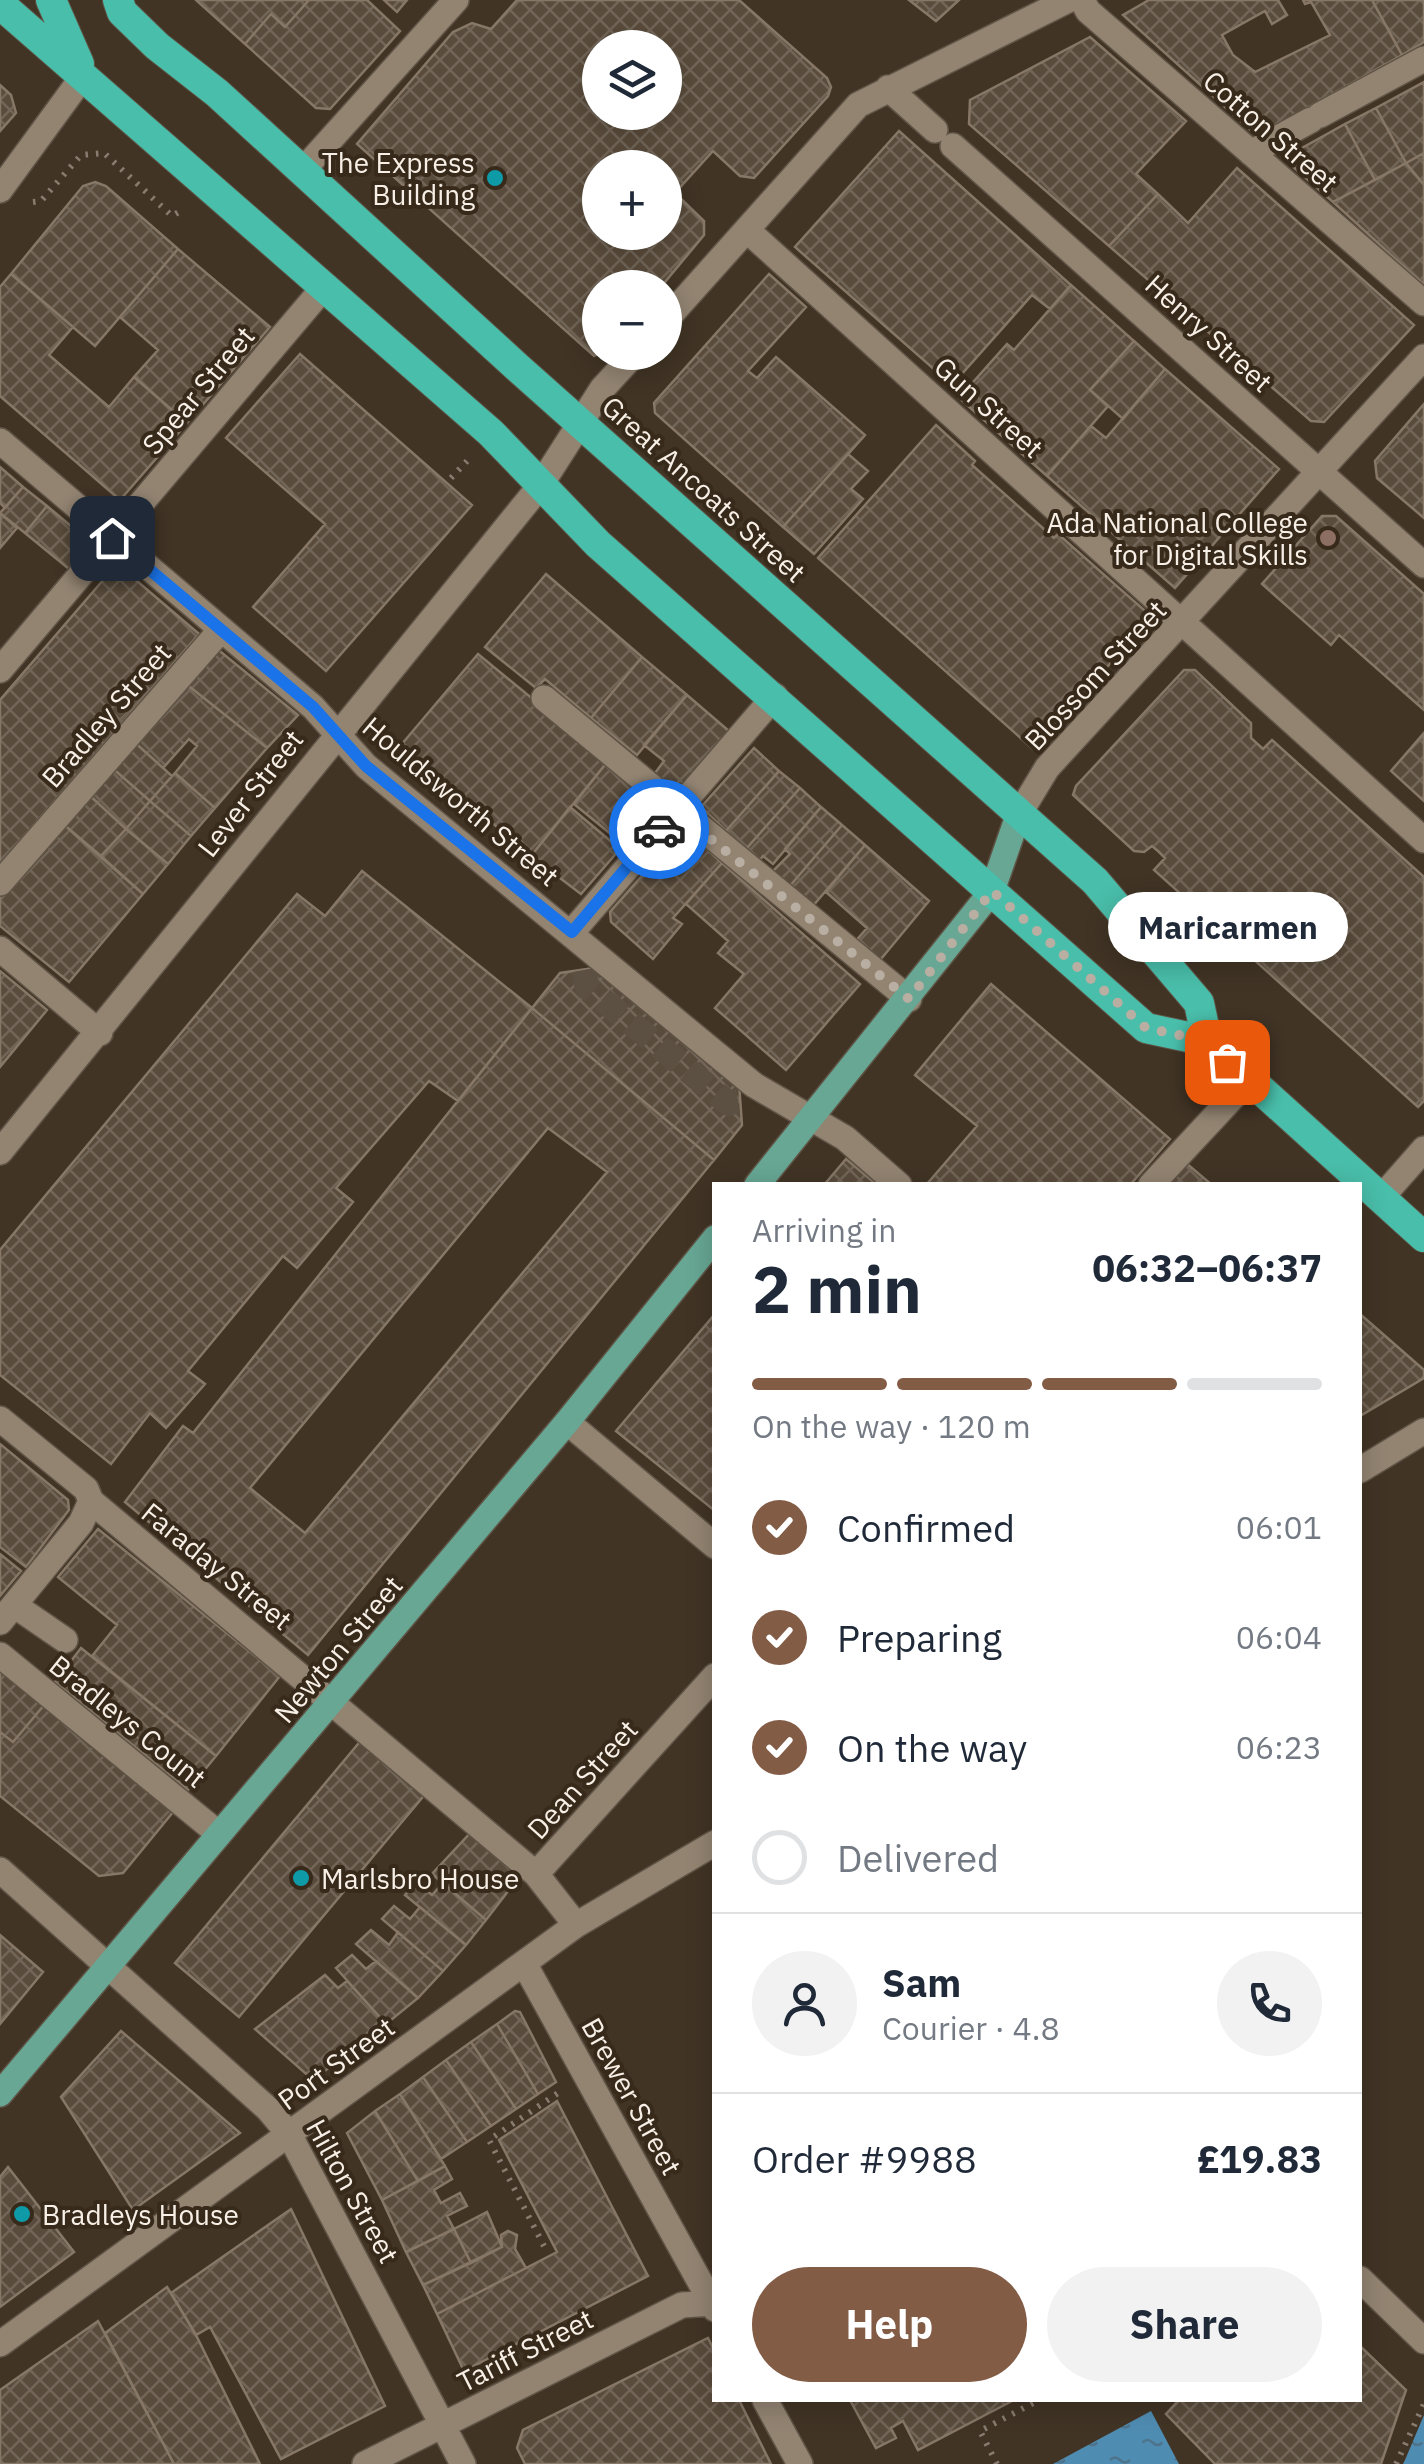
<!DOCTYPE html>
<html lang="en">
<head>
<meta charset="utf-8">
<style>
	body { margin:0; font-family:"IBM Plex Sans",sans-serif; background:#f2f2f3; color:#1f2937; height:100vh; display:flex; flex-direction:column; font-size:38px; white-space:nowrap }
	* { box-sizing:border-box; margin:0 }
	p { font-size:32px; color:#747a83 }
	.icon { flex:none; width:55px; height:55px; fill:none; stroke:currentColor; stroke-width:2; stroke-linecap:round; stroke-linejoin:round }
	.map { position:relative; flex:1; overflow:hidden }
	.panel { position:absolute; left:712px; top:1182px; width:650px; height:1220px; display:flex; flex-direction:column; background:#fff; border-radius:0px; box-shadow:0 5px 25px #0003 }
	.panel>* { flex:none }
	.controls { position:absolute; left:582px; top:30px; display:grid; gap:20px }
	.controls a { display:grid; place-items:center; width:100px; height:100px; border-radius:50%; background:#fff; box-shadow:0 5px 25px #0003; font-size:50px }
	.pin { position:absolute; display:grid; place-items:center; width:85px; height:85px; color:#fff; margin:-42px; border-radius:20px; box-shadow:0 5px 15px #0006 }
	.courier { position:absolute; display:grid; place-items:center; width:100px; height:100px; margin:-50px; border:8px solid #1a73e8; border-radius:50%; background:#fff; color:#222; box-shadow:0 2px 12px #0007 }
	.bubble { position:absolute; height:70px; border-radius:35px; background:#fff; box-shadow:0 5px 25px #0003; font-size:32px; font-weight:700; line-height:70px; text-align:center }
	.headline em { font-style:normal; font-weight:700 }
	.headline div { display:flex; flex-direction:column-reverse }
	.headline { display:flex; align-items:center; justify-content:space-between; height:170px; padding:0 40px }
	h1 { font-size:65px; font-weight:700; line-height:75px }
	.bar { display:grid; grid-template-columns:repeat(4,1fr); gap:15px 10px; align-content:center; height:120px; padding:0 40px }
	.bar i { height:12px; border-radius:8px; background:#e0e1e3 }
	.bar .on { background:#835c46 }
	.bar p { grid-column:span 4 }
	.line { display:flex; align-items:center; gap:25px; padding:0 40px; border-top:2px solid #e0e1e3 }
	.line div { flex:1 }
	.round { display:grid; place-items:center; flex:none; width:105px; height:105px; border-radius:52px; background:#f2f2f3 }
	ol { padding:0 40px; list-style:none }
	li { display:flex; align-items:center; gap:30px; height:110px }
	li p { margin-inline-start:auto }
	li .icon { padding:10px; border-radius:50%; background:#835c46; color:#fff; stroke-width:4 }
	li:last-child { color:#747a83 }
	li i { width:55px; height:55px; border:5px solid #e0e1e3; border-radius:50% }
	.primary-button { display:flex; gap:20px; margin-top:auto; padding:20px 40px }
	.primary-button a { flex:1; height:115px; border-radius:60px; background:#835c46; color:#fff; font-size:40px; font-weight:700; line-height:115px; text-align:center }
	.primary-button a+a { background:#f2f2f3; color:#1f2937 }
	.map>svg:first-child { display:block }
	.water { fill:url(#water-ripples) }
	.building { fill:url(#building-cross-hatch); stroke:#867766; stroke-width:2.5; fill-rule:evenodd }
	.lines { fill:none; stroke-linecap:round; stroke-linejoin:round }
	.minor-tunnel { stroke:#5c5042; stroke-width:25; stroke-dasharray:25 12; stroke-linecap:butt }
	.minor-casing { stroke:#5e5345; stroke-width:28 }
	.major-casing { stroke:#5e5345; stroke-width:28 }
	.highway-casing { stroke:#5e5345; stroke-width:32 }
	.path { stroke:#877c6f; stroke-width:6; stroke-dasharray:2.5 8; stroke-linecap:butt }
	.minor { stroke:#938472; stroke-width:25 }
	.major { stroke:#67a794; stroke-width:25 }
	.highway { stroke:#49beaa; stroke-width:30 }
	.done { stroke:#b8aea2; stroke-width:10; stroke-dasharray:0 18 }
	.route { stroke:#1a73e8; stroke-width:12 }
	.culture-dot { fill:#0f9aa8; stroke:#372a1b; stroke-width:4 }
	.education-dot { fill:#8d6e63; stroke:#372a1b; stroke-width:4 }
	.labels { text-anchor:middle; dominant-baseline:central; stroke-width:8; stroke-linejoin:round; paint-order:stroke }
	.street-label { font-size:28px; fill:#f8f0e6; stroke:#372a1b }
	.poi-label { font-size:28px; fill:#f8f0e6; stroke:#372a1b; text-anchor:end }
</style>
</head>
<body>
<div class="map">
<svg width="1424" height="2464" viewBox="0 0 1424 2464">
	<defs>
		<pattern id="water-ripples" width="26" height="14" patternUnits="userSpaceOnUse" patternTransform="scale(2.5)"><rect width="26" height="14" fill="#4f8cb2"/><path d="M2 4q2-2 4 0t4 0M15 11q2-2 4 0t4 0" fill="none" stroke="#4d748c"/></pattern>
		<pattern id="building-cross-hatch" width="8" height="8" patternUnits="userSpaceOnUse" patternTransform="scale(2.5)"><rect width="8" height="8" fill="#5a4c3c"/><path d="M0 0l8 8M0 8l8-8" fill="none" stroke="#726658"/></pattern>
	</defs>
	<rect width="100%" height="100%" fill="#413425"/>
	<path class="water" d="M1151,2411L1179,2464H1053Z
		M1424,2415V2464H1403L1405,2460Z"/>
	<path class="building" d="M196,0H309L285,27L271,14L245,44Z
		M309,0H367L400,31L330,109L316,108L245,44L271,14L285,27Z
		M384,0H407L397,12Z
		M517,0H739L827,78L831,87L828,96L754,178L740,176L713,151L675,193L704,221V235L660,288H600L601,352L594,356L357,144L453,32L472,23L491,29ZM600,48H665V112H600ZM600,168H665V232H600Z
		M909,0H959L936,21Z
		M1149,0H1278L1287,15L1272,24L1265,11L1222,35L1233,55L1255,72L1330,35L1311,2L1305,4L1303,0H1372L1402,55L1257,136L1123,15Z
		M1372,0H1424V42L1402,55Z
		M1090,37L1186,121L1136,174L1158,194L1109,246L969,124L970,100Z
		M1424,82V153L1406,163L1376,108Z
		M0,85L11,95L16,113L0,131Z
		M1376,108L1406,163L1375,180L1345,124Z
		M1345,124L1375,180L1333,202L1291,165L1293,153Z
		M899,131L1071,285L1050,309L1032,295L952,385L795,247Z
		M1424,153V185L1406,163Z
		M1406,163L1424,185V285L1333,202Z
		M1237,168L1414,325L1324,422L1311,421L1109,246L1158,194L1188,223Z
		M95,182L106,186L178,249L95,346L11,274L83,186Z
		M178,249L270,327L187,423L134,377L158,350L120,317Z
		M11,274L73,327L49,355L109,407L134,377L187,423L120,500L0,396V287Z
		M769,274L806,307L748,371L757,378L776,357L865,435L783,527L655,413L654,403Z
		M1071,285L1134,341L1090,390L1108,406L1047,476L959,398L1007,344L1014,350Z
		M1134,341L1165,369L1123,419L1090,390Z
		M300,354L472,505L326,671L253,607L325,524L226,438Z
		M1165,369L1279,469L1175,588L1047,476L1091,426L1106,438Z
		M1424,404V518L1377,478L1375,461Z
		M936,425L975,461L972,465L1054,538L1058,534L1152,617L1033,749L818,558Z
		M848,454L868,471L851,489L863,499L814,554L783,527Z
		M0,467L23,487L5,508L0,503Z
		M23,487L47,506L25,533L0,513Z
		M47,506L90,542L69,569L25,533Z
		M0,513L17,528L0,548Z
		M1322,516H1336L1424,594V710L1339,635L1331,645L1262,584Z
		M117,564L199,634L0,864V700Z
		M546,574L642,657L591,718L545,679L536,688L485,647Z
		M216,648L298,715L267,748L185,683Z
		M478,654L608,761L531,856L401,745Z
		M642,657L687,695L637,755L591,718Z
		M1184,670H1195L1251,723V738L1263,749L1272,740L1424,877V1101L1418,1107L1154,870L1165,858L1158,851L1152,846L1144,852L1134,851L1073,795L1076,786Z
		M185,683L267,748L215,808L175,773L197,746L189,739L163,768L132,740Z
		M687,695L730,732L677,793L655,773L664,761L644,745Z
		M1424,733V801L1391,771Z
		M132,740L172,776L150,801L110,766Z
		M754,748L779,771L726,831L701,807Z
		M608,761L659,801L623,844L574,804Z
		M110,766L150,801L126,829L87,793Z
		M779,771L800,788L746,849L726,831Z
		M175,773L215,808L191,836L150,801Z
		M800,788L821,807L773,864L763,856L759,861L746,849Z
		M87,793L126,829L101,856L62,823Z
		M150,801L191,836L168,864L126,829Z
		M570,807L620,849L581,894L531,856Z
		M821,807L842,825L789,887L772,872L790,854L785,849Z
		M62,823L143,894L69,982L0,926V895Z
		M842,825L865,845L812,907L789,887Z
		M684,828L722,863L673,918L682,924L653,959L611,922L610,912Z
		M126,829L168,864L143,894L101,856Z
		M865,845L929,901L876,965L852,945L867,928L826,892Z
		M722,863L860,984L786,1070L715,1008L744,974L718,953L728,941L686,904Z
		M362,871L532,1008L458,1101L429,1081L336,1188L353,1202L297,1268L283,1256L188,1371L205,1384L166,1428L150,1413L111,1464L0,1375V1250L297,894L325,916Z
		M600,967L739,1083L742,1125L714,1160L532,1008L560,973Z
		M0,971L47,1010L0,1067Z
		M991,984L1170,1139L1130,1185L927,1184L977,1126L915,1075Z
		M532,1008L714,1160L308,1655L125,1502L183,1426L193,1433ZM548,1128L607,1172L305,1533L250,1488Z
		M846,1159L877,1185H824Z
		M1186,1163L1212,1185H1166Z
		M715,1314V1511L616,1431Z
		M1360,1314L1424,1370V1378L1360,1416Z
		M0,1444L68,1500L69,1510L26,1567L0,1547Z
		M98,1529L280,1676L216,1756L92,1656L117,1625L58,1577Z
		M0,1554L21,1571L0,1596Z
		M81,1648L216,1756L188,1790L55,1682Z
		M0,1668L45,1704L13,1742L0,1732Z
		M45,1704L174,1811L123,1873L99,1876L0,1796V1732L13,1742Z
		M363,1738L427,1792L239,2017L175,1963Z
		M474,1829L522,1873L486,1920L432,1874Z
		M416,1882L432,1895L443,1883L486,1920L466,1945L405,1895Z
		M394,1906L410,1919L420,1907L466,1945L443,1971L382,1919Z
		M371,1930L389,1945L398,1932L443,1971L418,1998L356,1944Z
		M0,1935L43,1972L0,2024Z
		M352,1955L366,1969L376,1961L418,1998L386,2024L336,1968Z
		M325,1975L338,1988L347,1981L386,2024L313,2080L255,2029Z
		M515,2011L520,2012L556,2082L538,2094L497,2024Z
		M497,2024L538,2094L516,2109L471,2042Z
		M121,2031L240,2133L133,2210L61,2097Z
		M471,2042L516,2109L491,2126L446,2060Z
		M446,2060L491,2126L467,2142L423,2077Z
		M423,2077L467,2142L441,2159L400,2094Z
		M400,2094L445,2166L418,2181L375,2111Z
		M557,2101L648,2276L464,2371L437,2314L557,2252L499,2140Z
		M375,2111L418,2181L382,2200L347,2133Z
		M445,2166L452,2179L434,2190L441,2203L460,2193L467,2206L447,2216L454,2229L406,2252L382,2200Z
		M8,2167L74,2252L0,2307V2177Z
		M291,2209L385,2406L281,2459L210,2327L196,2335L171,2293Z
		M487,2212L502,2247L471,2263L454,2229Z
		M454,2229L471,2263L423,2285L406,2252Z
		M508,2231L517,2235L515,2249L526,2268L437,2314L423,2285L502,2247L501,2235Z
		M167,2287L196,2335L260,2464H174L105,2333Z
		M98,2321L174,2464H0V2390Z
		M708,2338L715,2352V2400H739L771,2464H525L517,2448L523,2430Z
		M1360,2346L1406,2390L1381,2464H1215L1166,2414L1179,2400H1360Z
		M850,2400H1014L918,2450L903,2421L891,2428L896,2438L876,2448Z"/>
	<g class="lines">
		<path class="minor-tunnel" d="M584,970L587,987L728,1103L740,1101"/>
		<g class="minor-casing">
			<path id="minor" d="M1082,0L1088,11L1424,303
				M888,88L935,130
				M1320,115L1424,59
				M953,146L1424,565
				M1251,153L1311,120
				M303,170L456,0
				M0,190L84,75
				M748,231L1188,628
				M665,321L858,105L1068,0
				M0,441L313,707L366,766L754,1085L845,1138L899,1185
				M1193,632L1424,840
				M0,670L325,286
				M544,698L909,999
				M1018,816L1047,768L1424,357
				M0,883L219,632
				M572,932L775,696
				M0,949L100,1033
				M0,1152L540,486L602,389L636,352
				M1151,1185L1247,1082
				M1380,1199L1424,1149
				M0,1419L86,1489L91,1501L536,1874
				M567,1422L715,1546
				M1360,1470L1424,1431
				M14,1605L65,1640
				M0,1622L81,1523L91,1501
				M0,1655L219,1834
				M0,1870L268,2109L289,2134L463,2464
				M576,1925L536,1874L715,1676
				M525,1965L715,2309
				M1360,2279L1424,2341
				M0,2344L576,1925L715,1843
				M765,2400L800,2464
				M365,2464L682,2305L715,2303"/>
		</g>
		<g class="major-casing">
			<path id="major" d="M757,1185L992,891L1018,816
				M0,2094L567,1422L715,1238"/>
		</g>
		<g class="highway-casing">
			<path id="highway" d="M51,0L79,64
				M118,0L122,12L157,46L217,93L517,367L1095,881L1199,1003L1207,1041
				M0,4L491,433L598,544L1146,1028L1207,1041L1424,1237"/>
		</g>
		<path class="path" d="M33,202L41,201L81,155L104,153L172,216L184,209
			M451,478L467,461
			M544,2246L489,2140L561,2091
			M997,2464L980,2431L1039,2400
			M1396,2464L1424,2404"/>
		<use href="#minor" class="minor"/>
		<use href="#major" class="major"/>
		<use href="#highway" class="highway"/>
	</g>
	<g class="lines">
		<path class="done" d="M659,829L675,810L909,999L992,891L1146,1028L1207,1041L1227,1062"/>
		<path class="route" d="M112,538L313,707L366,766L572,932L659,829"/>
	</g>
	<g class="culture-dot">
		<circle cx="495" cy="178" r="10"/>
		<circle cx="301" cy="1878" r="10"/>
		<circle cx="22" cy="2214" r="10"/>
	</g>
	<circle class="education-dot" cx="1328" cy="538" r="10"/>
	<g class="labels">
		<g class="street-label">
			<text transform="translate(1271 131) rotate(41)">Cotton Street</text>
			<text transform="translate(1209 333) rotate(42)">Henry Street</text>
			<text transform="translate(198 390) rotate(-50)">Spear Street</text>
			<text transform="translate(989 407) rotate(42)">Gun Street</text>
			<text transform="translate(704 489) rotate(42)">Great Ancoats Street</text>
			<text transform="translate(1095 675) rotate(-47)">Blossom Street</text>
			<text transform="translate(106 715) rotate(-49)">Bradley Street</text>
			<text transform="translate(250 793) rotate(-52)">Lever Street</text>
			<text transform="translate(461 801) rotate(40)">Houldsworth Street</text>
			<text transform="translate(217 1566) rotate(39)">Faraday Street</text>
			<text transform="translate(338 1649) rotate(-50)">Newton Street</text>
			<text transform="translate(128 1721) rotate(39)">Bradleys Count</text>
			<text transform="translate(582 1779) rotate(-48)">Dean Street</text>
			<text transform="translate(336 2063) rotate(-36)">Port Street</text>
			<text transform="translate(632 2096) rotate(61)">Brewer Street</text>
			<text transform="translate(353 2191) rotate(61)">Hilton Street</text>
			<text transform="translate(525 2350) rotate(-27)">Tariff Street</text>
		</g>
		<g class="poi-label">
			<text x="475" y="162">The Express<tspan x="475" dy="32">Building</tspan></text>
			<text x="1308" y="522">Ada National College<tspan x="1308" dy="32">for Digital Skills</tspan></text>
			<text x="321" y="1878" text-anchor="start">Marlsbro House</text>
			<text x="42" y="2214" text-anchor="start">Bradleys House</text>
		</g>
	</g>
</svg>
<div class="controls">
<a><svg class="icon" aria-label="layers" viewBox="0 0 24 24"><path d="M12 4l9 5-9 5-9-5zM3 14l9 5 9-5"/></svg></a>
<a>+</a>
<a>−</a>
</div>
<div class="pin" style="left:1227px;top:1062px;background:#ea580c"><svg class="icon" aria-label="bag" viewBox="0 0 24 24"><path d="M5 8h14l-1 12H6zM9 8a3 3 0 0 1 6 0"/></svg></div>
<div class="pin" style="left:112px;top:538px;background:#1f2937"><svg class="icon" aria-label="home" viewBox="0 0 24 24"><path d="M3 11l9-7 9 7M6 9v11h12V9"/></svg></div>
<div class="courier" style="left:659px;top:829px"><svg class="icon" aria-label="car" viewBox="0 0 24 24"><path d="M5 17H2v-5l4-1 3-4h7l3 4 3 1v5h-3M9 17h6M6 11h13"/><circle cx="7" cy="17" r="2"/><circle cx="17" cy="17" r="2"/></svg></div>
<div class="bubble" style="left:1108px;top:892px;width:240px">Maricarmen</div>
<section class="panel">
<div class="headline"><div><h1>2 min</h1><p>Arriving in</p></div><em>06:32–06:37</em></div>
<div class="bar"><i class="on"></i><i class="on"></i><i class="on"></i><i></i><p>On the way · 120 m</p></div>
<ol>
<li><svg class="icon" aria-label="check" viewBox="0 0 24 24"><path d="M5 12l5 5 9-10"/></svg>Confirmed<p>06:01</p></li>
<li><svg class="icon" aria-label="check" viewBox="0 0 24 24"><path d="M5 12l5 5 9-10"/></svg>Preparing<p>06:04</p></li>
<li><svg class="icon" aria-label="check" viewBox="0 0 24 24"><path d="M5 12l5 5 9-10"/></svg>On the way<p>06:23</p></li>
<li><i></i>Delivered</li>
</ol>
<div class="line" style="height:180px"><a class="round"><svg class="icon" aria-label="person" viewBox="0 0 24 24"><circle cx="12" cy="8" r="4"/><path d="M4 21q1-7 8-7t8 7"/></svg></a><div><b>Sam</b><p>Courier · 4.8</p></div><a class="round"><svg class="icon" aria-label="phone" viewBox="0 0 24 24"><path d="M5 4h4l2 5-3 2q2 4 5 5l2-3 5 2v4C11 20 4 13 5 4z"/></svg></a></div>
<div class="line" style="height:130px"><div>Order #9988</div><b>£19.83</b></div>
<div class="primary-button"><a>Help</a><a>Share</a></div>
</section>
</div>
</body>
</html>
